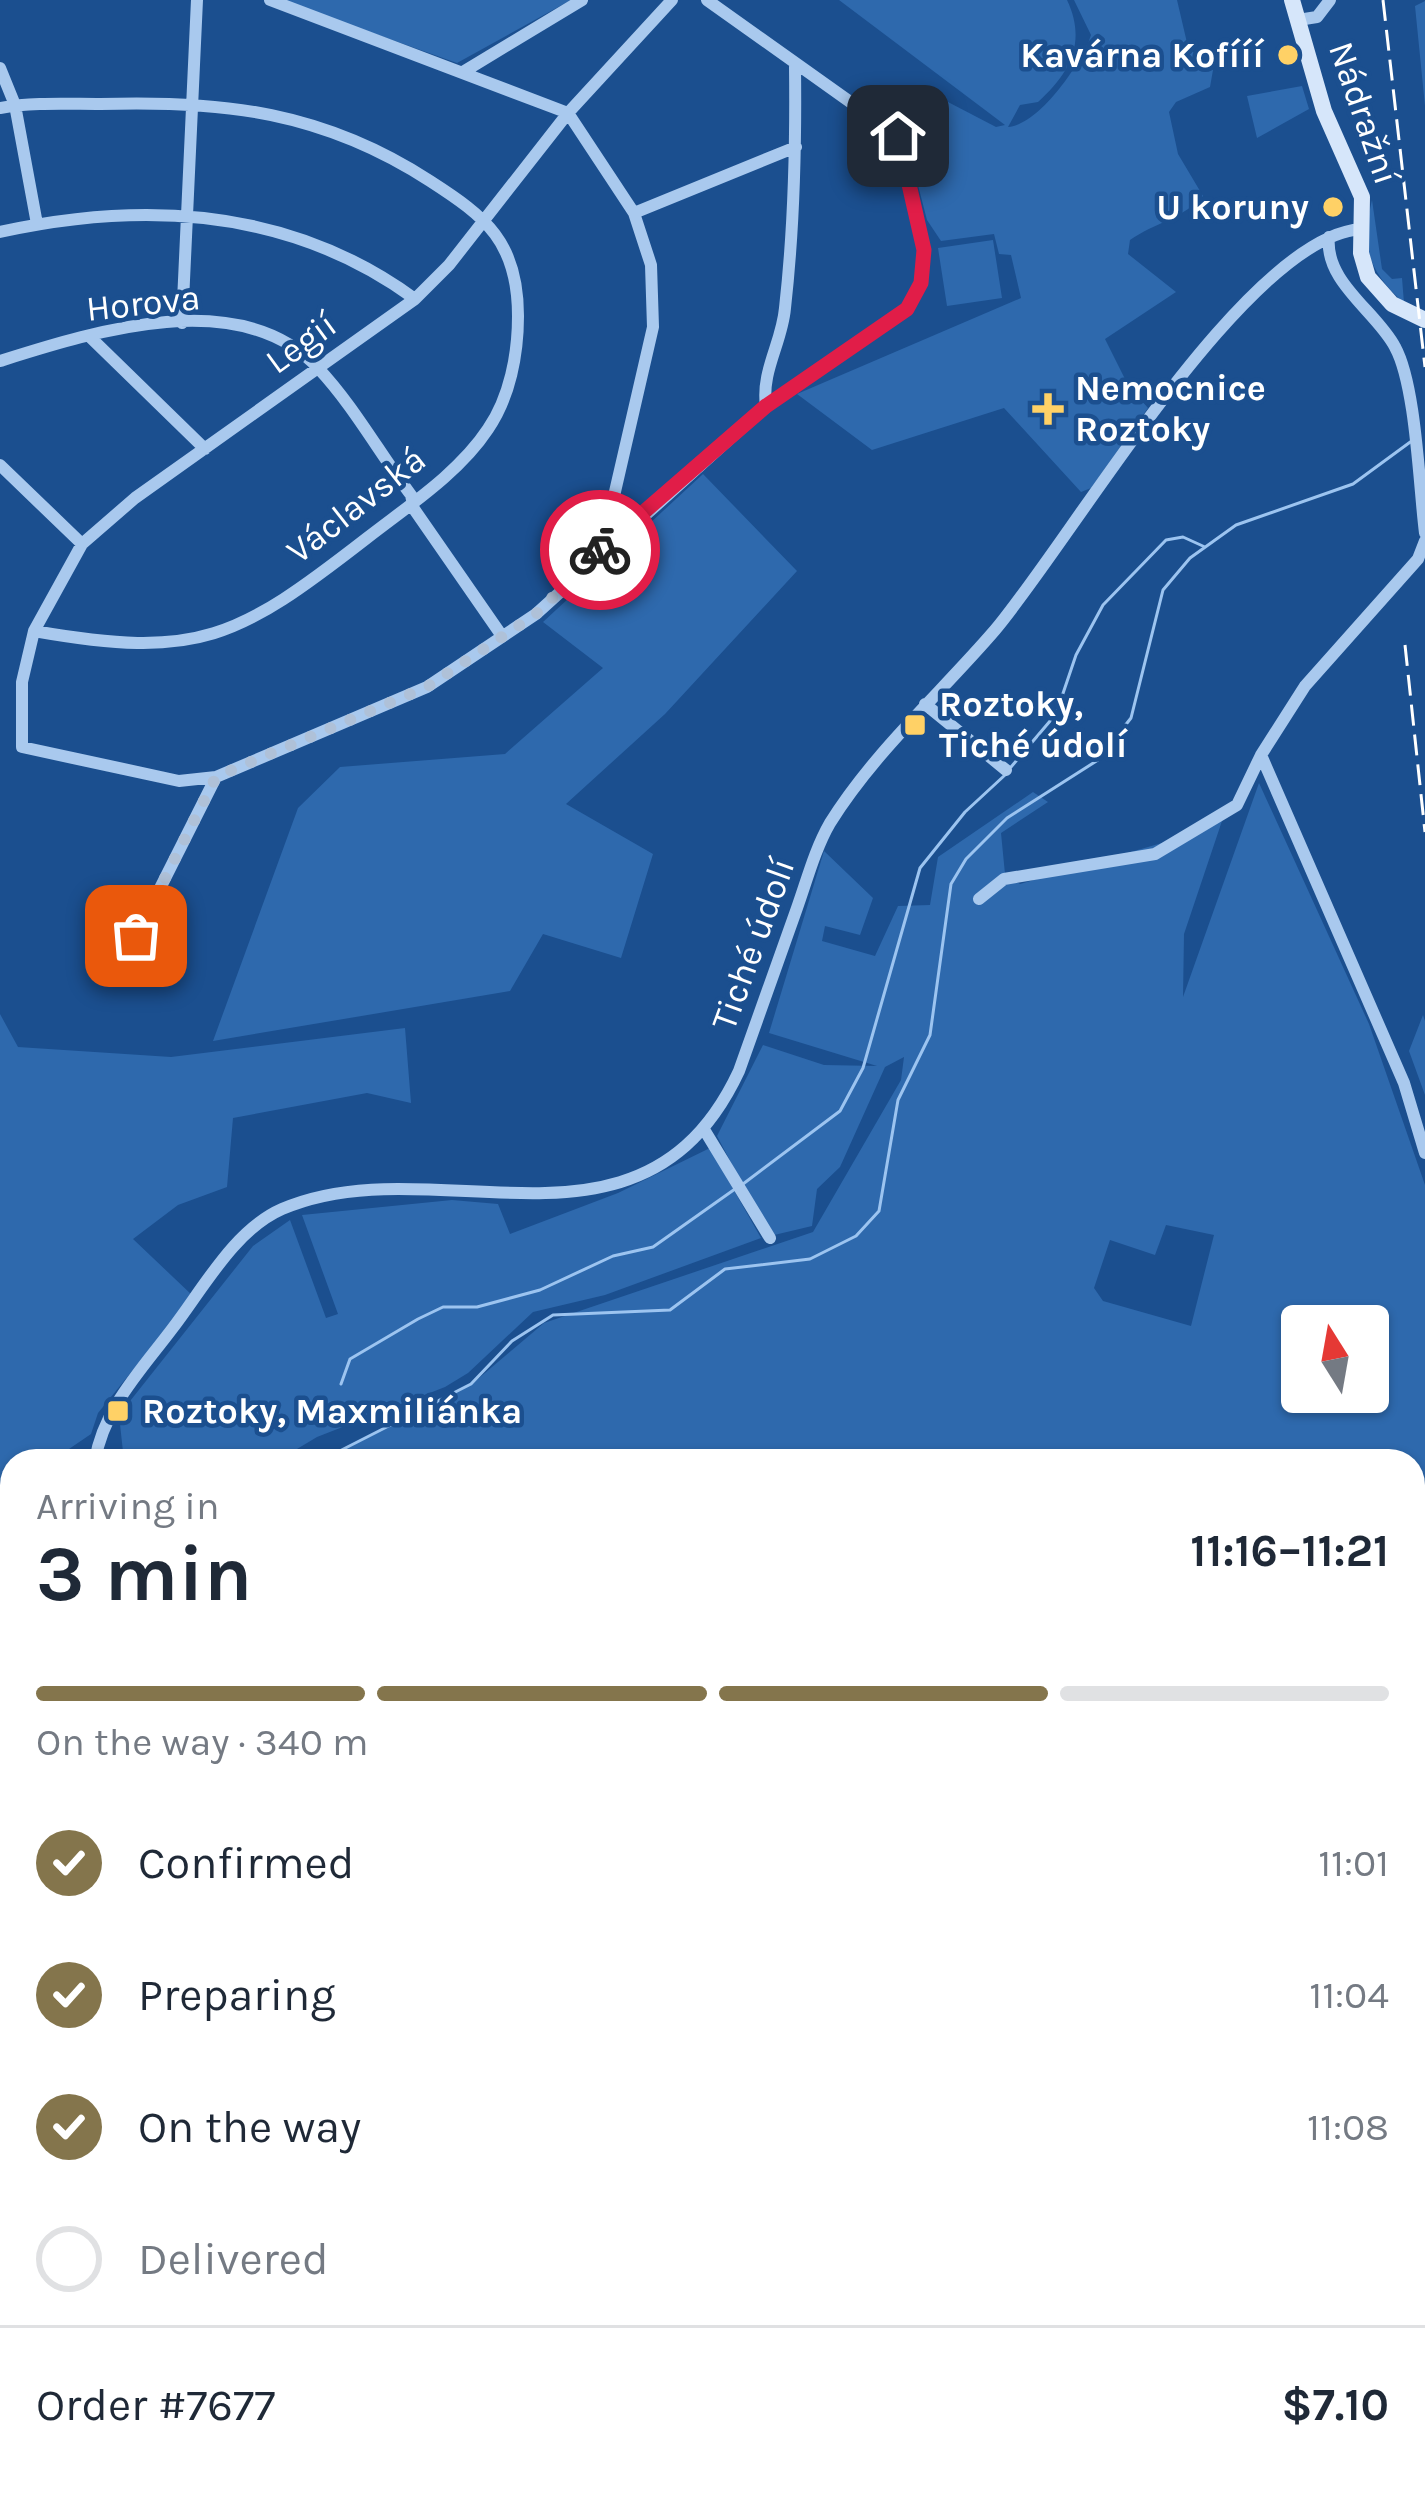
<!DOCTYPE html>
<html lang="en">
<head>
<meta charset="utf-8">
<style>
	body { margin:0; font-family:Karla,sans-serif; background:#f6f6f7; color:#1f2937; height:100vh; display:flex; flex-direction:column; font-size:45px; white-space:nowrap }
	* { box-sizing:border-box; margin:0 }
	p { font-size:39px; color:#747a83 }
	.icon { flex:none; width:66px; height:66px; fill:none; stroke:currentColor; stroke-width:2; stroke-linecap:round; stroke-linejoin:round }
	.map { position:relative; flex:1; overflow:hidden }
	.panel { position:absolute; left:0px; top:1449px; width:1425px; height:1056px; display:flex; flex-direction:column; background:#fff; border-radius:36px 36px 0 0; box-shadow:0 3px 9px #0004 }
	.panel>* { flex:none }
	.needle { width:78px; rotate:349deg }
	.fabs { position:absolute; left:1281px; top:1305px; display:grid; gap:24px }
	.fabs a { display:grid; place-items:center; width:108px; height:108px; border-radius:12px; background:#fff; box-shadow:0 3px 9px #0004; font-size:60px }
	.pin { position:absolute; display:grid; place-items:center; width:102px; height:102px; color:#fff; margin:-51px; border-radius:24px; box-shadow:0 6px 18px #0006 }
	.courier { position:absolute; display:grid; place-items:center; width:120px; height:120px; margin:-60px; border:9px solid #e11d48; border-radius:50%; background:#fff; color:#222; box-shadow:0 3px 15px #0007 }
	.headline em { font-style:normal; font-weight:700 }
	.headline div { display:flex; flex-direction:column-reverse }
	.headline { display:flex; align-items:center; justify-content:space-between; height:204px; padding:0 36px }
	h1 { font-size:78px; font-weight:700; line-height:90px }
	.bar { display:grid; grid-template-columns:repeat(4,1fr); gap:18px 12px; align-content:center; height:144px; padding:0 36px }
	.bar i { height:15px; border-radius:9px; background:#e0e1e3 }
	.bar .selected { background:#84754c }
	.bar p { grid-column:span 4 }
	.line { display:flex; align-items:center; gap:30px; padding:0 36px; border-top:3px solid #e0e1e3 }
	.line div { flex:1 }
	ol { padding:0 36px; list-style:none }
	li { display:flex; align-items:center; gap:36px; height:132px }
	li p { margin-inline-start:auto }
	li .icon { padding:12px; border-radius:50%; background:#84754c; color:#fff; stroke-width:4 }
	li:last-child { color:#747a83 }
	li i { width:66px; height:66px; border:6px solid #e0e1e3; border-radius:50% }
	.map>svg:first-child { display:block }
	.green { fill:#2e69ad; fill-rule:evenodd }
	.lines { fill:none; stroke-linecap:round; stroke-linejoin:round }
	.stream { stroke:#9cc4f0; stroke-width:3 }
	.street { stroke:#a9c9ee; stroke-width:12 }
	.secondary { stroke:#d6e6fa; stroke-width:16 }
	.rail { stroke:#fff; stroke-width:3; stroke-dasharray:21 9; stroke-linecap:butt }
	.done { stroke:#afc1d8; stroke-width:12; stroke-dasharray:0 21.6 }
	.route { stroke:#e11d48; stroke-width:15 }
	.poi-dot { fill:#ffd166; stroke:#1b4f8f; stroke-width:4.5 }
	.labels { text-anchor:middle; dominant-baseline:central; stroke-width:9; stroke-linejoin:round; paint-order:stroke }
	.poi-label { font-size:36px; font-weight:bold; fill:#fff; stroke:#1b4f8f; text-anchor:start }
	.street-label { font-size:36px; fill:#fff; stroke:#1b4f8f }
</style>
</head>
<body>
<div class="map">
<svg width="1425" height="2505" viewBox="0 0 1425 2505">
	<rect width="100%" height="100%" fill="#1b4f8f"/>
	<path class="green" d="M280,0H571L457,63Z
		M839,0H1067C1087,42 1070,73 1038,102L1020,105L1008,127C1039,125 1082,63 1091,35L1074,0H1177L1188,47L1213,70L1210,87L1176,102L1169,112L1178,154L1203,196C1184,218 1154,223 1130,240L1128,254L1176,292L1105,339L1128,385L1148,408L1091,488L1081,492L1004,408L872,450L797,394L1021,298L1011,255L999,254L994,234L941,241L927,220L905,135L948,102L996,127L1005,125Z
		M1425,1V106L1415,6Z
		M1302,86L1309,109L1257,138L1247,96Z
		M1372,200L1382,269L1392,279L1402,278L1404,303C1367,270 1361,246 1372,200Z
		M993,240L1002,298L947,306L938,248Z
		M703,474L797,571L665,714L566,804L653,854L621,958L543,934L510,991L213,1041L298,808L340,767L505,754L603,668L543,622Z
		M1259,783L1369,1024L1425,1185V2505H270L276,2493H1413V1461H321L472,1384L544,1323L813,1232L901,1080L904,1057L885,1067L840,1167L817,1189L812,1226L770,1236L717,1136L763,1045L824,1065L877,1066L769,1033L824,851L873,898L860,935L825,926L822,941L875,956L898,906L930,905L938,857L1033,792L1048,802L1001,833L1005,874L1020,884L1193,834L1224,815L1184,934L1183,997ZM1166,1225L1214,1235L1191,1326L1103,1301L1094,1288L1110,1240L1155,1255ZM1302,1326H1368V1392H1302Z
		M0,1014L18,1047L171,1057L405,1028L411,1103L367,1093L233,1118L227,1187L178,1205L133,1239L193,1296L98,1413L91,1434L69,1449L67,1461H12V2493H247L241,2505H0Z
		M1423,1015L1425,1021V1095L1409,1051Z
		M710,1148L761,1238L605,1295L533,1312L468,1373L445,1387L317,1437L277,1461H124L119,1415L253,1246L290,1220L326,1318L338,1314L302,1215L452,1200L498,1204L510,1234L618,1193Z"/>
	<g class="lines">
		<path class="stream" d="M1011,767L1056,714L1076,655L1103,605L1166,540L1183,537L1205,547
			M743,1184L840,1111L863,1068L920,868L965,812L1005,775
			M341,1384L350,1359L418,1319L443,1307H477L540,1290L613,1256L653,1247L735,1189
			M320,1461L471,1384L512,1341L553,1315L670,1310L725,1269L810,1259L856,1236L879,1211L898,1100L930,1035L951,884L966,859L1007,818L1098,760L1131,718L1163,590L1190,558L1236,525L1353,484L1413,440
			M257,2505L265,2493"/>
		<path class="street" d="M270,0L568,113L634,213L651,265L653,327L602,548
			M672,0L568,113L449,265L415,299L135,498L82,544L34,631L22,682V747L179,781L216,777L427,687L536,614L766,406L907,309L921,283L924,250L898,136L707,0
			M1298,20L1317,17L1330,0
			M0,68L15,105L37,224
			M463,72L582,0
			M0,108C32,102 67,104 100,104C223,100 324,112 430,181C486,217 518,242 518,316C518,354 510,397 488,429C459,473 408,506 367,538C237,639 199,660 34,631
			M634,213L796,147
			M0,232C146,200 291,208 415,299
			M1329,237C1324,282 1377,312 1395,347C1416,385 1419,486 1425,533
			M182,323L197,0
			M89,336L205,449
			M0,361C92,332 240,284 318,368C353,405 380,454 411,495L414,509L502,636
			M766,406C761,371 782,343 785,308C794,228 796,148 795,67
			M0,465L82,544
			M925,704L1006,770
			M1261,755L1404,1083L1425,1153
			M979,899L1004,879L1155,854L1237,805L1261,755L1305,686L1418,559L1425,541
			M105,928L178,948
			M136,936L216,777
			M705,1131L770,1238
			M95,1461C103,1409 142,1369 172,1329C203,1289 234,1230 282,1209C435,1143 642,1279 739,1071C759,1016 778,962 797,908C807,880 815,849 830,823C875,751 940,694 995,630C1072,539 1246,237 1361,229"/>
		<path class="secondary" d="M1292,0L1324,111L1362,197L1361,253L1368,277L1392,304L1425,320"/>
		<path class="rail" d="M1383,0L1425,367
			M1405,645L1425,832"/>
	</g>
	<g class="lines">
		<path class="done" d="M136,936L216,777L427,687L536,614L600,550"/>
		<path class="route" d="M600,550L766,406L907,309L921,283L924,250L898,136"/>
	</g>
	<g class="poi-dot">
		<circle cx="1288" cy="55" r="12"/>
		<circle cx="1333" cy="207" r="12"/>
		<path d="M1042 391h12v12h12v12h-12v12h-12v-12h-12v-12h12z"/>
		<rect x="903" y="713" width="24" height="24" rx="6"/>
		<rect x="106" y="1399" width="24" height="24" rx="6"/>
	</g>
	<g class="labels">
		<g class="poi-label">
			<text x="1264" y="55" text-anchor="end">Kavárna Kofííí</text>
			<text x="1309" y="207" text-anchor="end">U koruny</text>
			<text x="1075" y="388">Nemocnice<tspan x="1075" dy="41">Roztoky</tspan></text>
			<text x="939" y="704">Roztoky,<tspan x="939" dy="41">Tiché údolí</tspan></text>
			<text x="142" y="1411">Roztoky, Maxmiliánka</text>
		</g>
		<g class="street-label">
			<text transform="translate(1364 113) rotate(71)">Nádražní</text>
			<text transform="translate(143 303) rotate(-6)">Horova</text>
			<text transform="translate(301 343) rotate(-36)">Legií</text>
			<text transform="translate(356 505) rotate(-38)">Václavská</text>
			<text transform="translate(753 944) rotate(-70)">Tiché údolí</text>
		</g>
	</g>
</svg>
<div class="fabs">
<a><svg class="needle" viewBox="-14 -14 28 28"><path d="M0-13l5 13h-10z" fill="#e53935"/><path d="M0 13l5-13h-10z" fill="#747a83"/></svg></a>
</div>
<div class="pin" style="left:136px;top:936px;background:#ea580c"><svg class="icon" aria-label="bag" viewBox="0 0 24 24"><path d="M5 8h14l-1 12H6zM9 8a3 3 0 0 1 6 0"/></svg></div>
<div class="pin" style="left:898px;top:136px;background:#1f2937"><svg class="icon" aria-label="home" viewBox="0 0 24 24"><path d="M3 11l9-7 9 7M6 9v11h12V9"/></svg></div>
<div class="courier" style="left:600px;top:550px"><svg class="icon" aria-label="bike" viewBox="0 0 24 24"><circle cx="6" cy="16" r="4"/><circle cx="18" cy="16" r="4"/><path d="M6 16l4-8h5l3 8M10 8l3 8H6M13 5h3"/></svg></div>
<section class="panel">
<div class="headline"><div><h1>3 min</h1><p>Arriving in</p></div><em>11:16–11:21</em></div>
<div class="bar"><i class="selected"></i><i class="selected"></i><i class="selected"></i><i></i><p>On the way · 340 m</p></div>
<ol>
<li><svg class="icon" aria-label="check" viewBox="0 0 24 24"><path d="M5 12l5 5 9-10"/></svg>Confirmed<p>11:01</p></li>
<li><svg class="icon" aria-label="check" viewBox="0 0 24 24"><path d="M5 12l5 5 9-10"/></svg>Preparing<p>11:04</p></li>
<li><svg class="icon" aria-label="check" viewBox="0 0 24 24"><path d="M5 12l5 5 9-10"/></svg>On the way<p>11:08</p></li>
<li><i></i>Delivered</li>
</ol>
<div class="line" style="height:156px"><div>Order #7677</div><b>$7.10</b></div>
</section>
</div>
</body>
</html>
